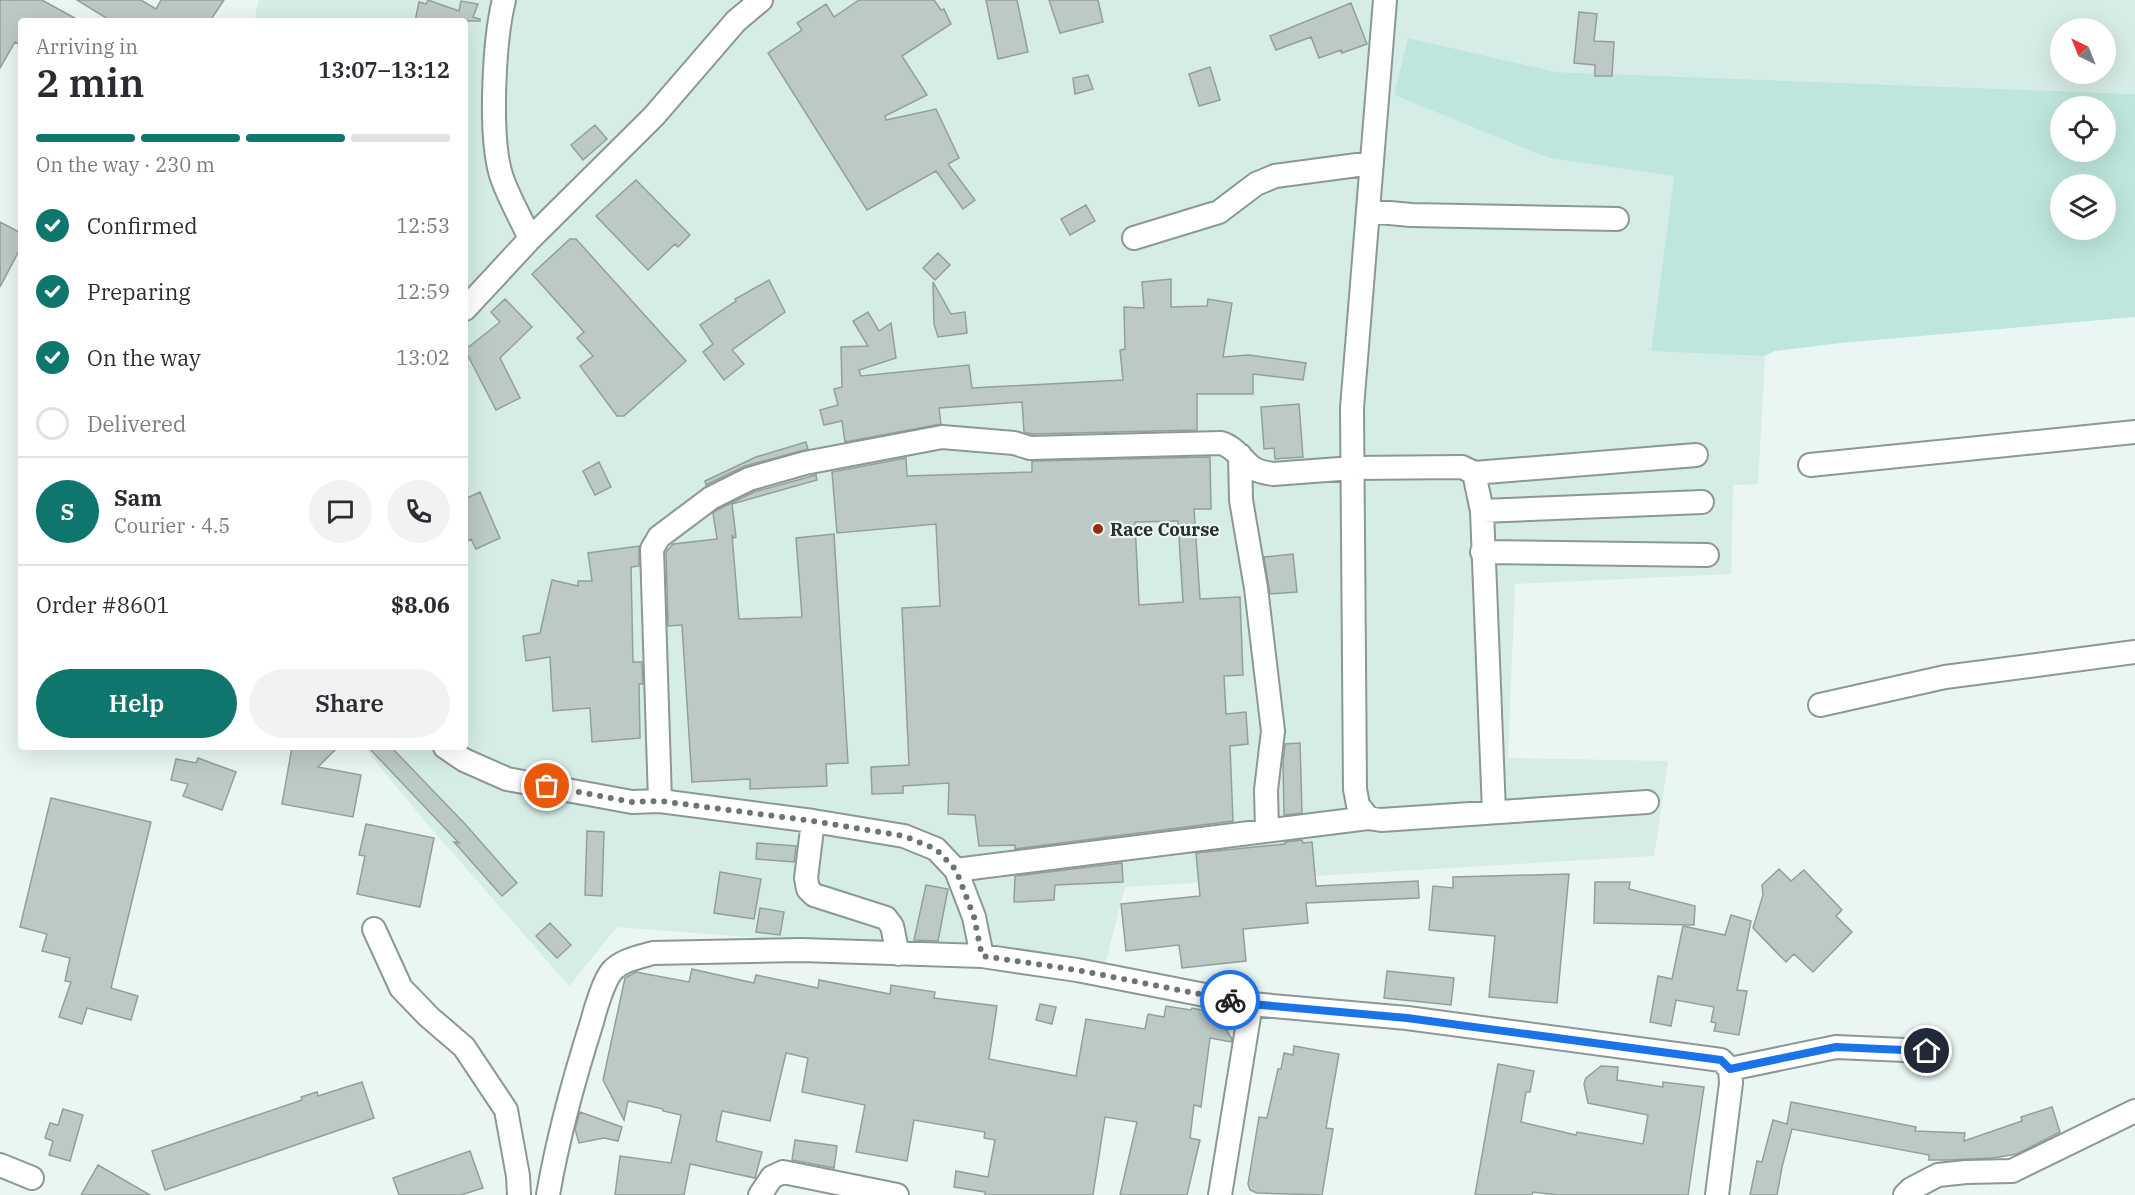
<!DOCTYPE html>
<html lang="en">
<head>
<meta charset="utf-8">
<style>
	body { margin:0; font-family:"IBM Plex Serif",serif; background:#f2f2f3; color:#2b2b33; height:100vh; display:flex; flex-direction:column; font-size:22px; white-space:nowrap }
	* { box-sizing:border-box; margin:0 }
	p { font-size:20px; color:#7c7c81 }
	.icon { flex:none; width:33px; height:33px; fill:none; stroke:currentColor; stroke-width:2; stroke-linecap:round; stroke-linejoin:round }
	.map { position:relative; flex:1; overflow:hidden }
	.side { position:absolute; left:18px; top:18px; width:450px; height:732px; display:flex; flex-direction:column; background:#fff; border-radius:6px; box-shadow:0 6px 24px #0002 }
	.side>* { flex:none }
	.needle { width:39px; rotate:317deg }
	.buttons { position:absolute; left:2050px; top:18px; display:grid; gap:12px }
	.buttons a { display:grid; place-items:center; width:66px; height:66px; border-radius:50%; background:#fff; box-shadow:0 6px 24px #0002; font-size:30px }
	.pin { position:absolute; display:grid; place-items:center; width:51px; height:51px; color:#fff; margin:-26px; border:3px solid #fff; border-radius:50%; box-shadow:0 2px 6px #0007 }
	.courier { position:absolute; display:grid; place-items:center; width:60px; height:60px; margin:-30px; border:4px solid #1a73e8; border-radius:50%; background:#fff; color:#222; box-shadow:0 2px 8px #0007 }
	.overview em { font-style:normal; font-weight:600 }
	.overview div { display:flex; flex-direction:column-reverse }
	.overview { display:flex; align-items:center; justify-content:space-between; height:102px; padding:0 18px }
	h1 { font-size:39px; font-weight:600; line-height:45px }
	.bar { display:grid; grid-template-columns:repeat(4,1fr); gap:9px 6px; align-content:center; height:72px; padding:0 18px }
	.bar i { height:8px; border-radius:4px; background:#e1e1e2 }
	.bar .current { background:#0f766e }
	.bar p { grid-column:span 4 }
	.line { display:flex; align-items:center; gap:15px; padding:0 18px; border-top:2px solid #e1e1e2 }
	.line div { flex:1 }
	.round { display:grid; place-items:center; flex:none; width:63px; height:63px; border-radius:32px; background:#f2f2f3 }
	ol { padding:0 18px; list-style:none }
	li { display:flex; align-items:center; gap:18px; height:66px }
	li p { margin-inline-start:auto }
	li .icon { padding:6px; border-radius:50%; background:#0f766e; color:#fff; stroke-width:4 }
	li:last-child { color:#7c7c81 }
	li i { width:33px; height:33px; border:3px solid #e1e1e2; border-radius:50% }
	.primary-button { display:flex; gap:12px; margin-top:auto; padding:12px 18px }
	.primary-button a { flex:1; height:69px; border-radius:36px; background:#0f766e; color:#fff; font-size:24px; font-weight:600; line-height:69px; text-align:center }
	.primary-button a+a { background:#f2f2f3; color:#2b2b33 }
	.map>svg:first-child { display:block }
	.built { fill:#d6ece6; fill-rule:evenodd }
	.green { fill:#bee6dc; fill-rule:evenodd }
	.building { fill:#bdc9c6; stroke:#939f9c; stroke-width:1.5; fill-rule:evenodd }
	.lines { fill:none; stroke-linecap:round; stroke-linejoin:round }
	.minor-casing { stroke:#8c9895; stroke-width:26 }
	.minor { stroke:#fff; stroke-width:22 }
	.done { stroke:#6d7573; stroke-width:6; stroke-dasharray:0 10.8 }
	.route { stroke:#1a73e8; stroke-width:8 }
	.poi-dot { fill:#962d13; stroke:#e9f6f3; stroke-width:2 }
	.labels { text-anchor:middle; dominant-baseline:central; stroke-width:4.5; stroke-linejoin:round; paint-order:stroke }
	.poi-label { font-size:18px; font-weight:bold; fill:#2a2f2e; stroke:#e9f6f3; text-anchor:start }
</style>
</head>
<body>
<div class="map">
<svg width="2135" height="1195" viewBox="0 0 2135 1195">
	<rect width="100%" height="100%" fill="#e9f6f3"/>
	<path class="built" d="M259,0H2135V94L1557,72L1408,38L1394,95L1549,158L1674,176L1651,350L1765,356L1758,484L1733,485L1731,574L1515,584L1508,758L1668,761L1654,856L1125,887L1105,964L617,927L569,986L422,818L364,747H465V21H254ZM2061,28H2106V74H2061Z"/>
	<path class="green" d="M1408,38L1557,72L2135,94V317L1841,343L1775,351L1765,356L1651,351L1674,176L1549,158L1394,95ZM2061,106H2106V152H2061ZM2061,184H2106V230H2061Z"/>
	<path class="building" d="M0,0H42L80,21H21V45L15,42L0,68Z
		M77,0H141L156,9L161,0H224L210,21H111Z
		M428,0L459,11L461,1L478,4L473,17L480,19V21H415L419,2L426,4Z
		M859,0H934L941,10L944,9L951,24L902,56L927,95L885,116L886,120L936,109L959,158L948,164L975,200L963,209L936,171L867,210L768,53L802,30L797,23L826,4L834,17Z
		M986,0H1017L1028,52L998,59Z
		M1049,0H1098L1103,22L1060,33Z
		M1351,3L1367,44L1342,53L1341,50L1319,58L1311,37L1276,50L1270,36Z
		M1579,12L1597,14L1594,41L1614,42L1612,76H1595V65L1574,63Z
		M1210,67L1220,100L1199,106L1189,74Z
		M1088,75L1093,89L1075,94L1073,78Z
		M595,125L607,139L583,160L571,145Z
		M636,180L690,235L678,247L675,244L648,270L596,216Z
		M1086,205L1095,221L1070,235L1061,219Z
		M0,222L21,233V247L0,287Z
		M570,239H576L686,361L624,416H617L580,366L593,356L577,338L584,332L532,274Z
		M938,253L950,265L935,280L923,268Z
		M1171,279V307L1207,306L1208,299L1232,303L1223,357L1249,355L1306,363L1303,380L1253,374V394H1197V430L1032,434L1024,432L1022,402L939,408L941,424L845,442L842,421L824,425L820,410L838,405L834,389L842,387L841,347L868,346L853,321L868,312L879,331L891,323L896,358L859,370L861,376L969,365L972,388L1123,380L1120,350L1125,349L1124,307L1144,308L1142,282Z
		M769,280L785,312L732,350L744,364L724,380L703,352L713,344L700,325L736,301L735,299Z
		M933,282L951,314L965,312L967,333L938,337L934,324Z
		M505,299L532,327L500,358L520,398L496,410L465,350L500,322L491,312Z
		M1299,404L1303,457L1275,459L1274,448L1264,449L1261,407Z
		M806,442L808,449L745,466L706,485L705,481L756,457Z
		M1210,457L1211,509H1194L1200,599L1240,597L1243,675L1224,676L1226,714L1246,712L1248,744L1230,746L1233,821L1015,849V845L979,846L975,815L948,814L949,783L903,786V793L872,794L871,767L909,765L902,608L940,606L936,524L837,533L832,472L906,458L907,476L1032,472V461ZM1178,521L1183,602L1139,605L1135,522Z
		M599,462L611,487L595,495L583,471Z
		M816,475L817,480L732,504L736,537L734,538L732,535L739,619L802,617L796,538L834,534L848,763L826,764L827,786L750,789V779L692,782L682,625L668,626L666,552L673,544L717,539L713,513L719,509L754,492Z
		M480,492L500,538L476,549L471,539L465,542V499Z
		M639,546V566L631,567L633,662H642L643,684H639L640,738L592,742L590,708L553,711L550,657L526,661L523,636L540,633L552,580L578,586V581H592L588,553Z
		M1293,554L1297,592L1270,594L1264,557Z
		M1300,743L1302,813L1284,815L1283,763L1285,744Z
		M292,747H338L318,767L361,775L353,817L282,804Z
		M368,747H391L465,824L517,883L502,896L454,842L459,843Z
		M198,758L236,772L222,810L183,796L188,784L171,780L176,759L196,763Z
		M51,798L151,822L111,988L138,996L131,1020L87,1008L82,1024L59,1017L71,982L65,981L70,958L42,951L47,934L20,927Z
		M366,824L434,838L420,907L357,894L365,856L359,855Z
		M587,831L604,832L602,896L585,895Z
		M1302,840L1303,843L1312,842L1316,886L1418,881L1419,898L1306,903L1308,923L1243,929L1246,961L1182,968L1179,945L1126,951L1121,904L1200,896L1196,853L1285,844V842Z
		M757,843L796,846L794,862L756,859Z
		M1122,863L1123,882L1055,885L1054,900L1014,902L1015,876Z
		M1779,869L1791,881L1804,870L1842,910L1836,916L1852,932L1813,972L1794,954L1786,962L1753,928L1763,895L1762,885Z
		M720,872L761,879L754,919L714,913Z
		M1569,874L1557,1003L1489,997L1495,936L1429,930L1433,886L1453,888V877Z
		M1595,882H1630L1629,889L1695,906L1694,925L1594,923Z
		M926,885L948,889L938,941L914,940Z
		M760,908L784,912L780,935L756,932Z
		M1731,915L1751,921L1737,990L1747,991L1739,1035L1714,1031L1716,1023L1711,1022L1714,1007L1676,1000L1671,1026L1650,1022L1658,976L1672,979L1683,926L1725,935Z
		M550,923L571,945L557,958L536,936Z
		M692,969L754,983L756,975L818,988L819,980L890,994L891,985L935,992L934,998L997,1006L989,1059L1076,1076L1086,1019L1145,1029L1148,1014L1164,1017L1166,1006L1191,1010L1192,1008L1216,1013L1232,1039L1231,1042L1210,1038L1201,1107L1194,1105L1190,1138L1200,1140L1187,1195H1120L1137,1122L1105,1117L1093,1195H985V1192L954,1187L956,1171L988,1177L995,1140L984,1138L985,1132L914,1120L907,1161L856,1152L865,1105L802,1092L808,1058L786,1053L770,1121L722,1111L716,1141L762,1152L755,1178L690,1164L684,1195H615L620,1156L671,1163L681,1115L663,1111V1109L628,1101L624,1120L603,1080L625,978L636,972L689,982Z
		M1387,971L1454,978L1451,1005L1384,998Z
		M1040,1004L1056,1007L1052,1024L1036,1020Z
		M1294,1046L1339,1054L1326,1128L1333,1129L1322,1195L1257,1193L1250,1190L1248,1184L1259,1117L1267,1118L1278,1069H1281L1284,1053L1293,1055Z
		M1498,1064L1534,1071L1530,1092H1526L1521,1122L1576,1135L1577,1132L1643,1144L1648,1115L1588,1103L1584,1084L1586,1078L1601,1066L1618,1067L1617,1080L1663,1087V1082L1704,1087L1688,1195H1558L1533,1192L1532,1195H1475Z
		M362,1082L374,1118L165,1190L152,1151L302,1100L301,1097L317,1092L318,1096Z
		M1791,1102L1916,1127L1915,1131L1965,1133L1964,1141L2022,1121L2021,1117L2052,1107L2060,1132L2017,1154L1993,1158L1948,1160H1929V1155L1792,1129L1782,1167L1777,1195H1750L1757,1161L1762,1162L1773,1120L1787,1124Z
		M63,1109L83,1115L70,1161L49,1155L53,1141L45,1138L50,1123L58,1125Z
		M580,1112L622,1127L618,1141L604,1138L579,1143L575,1129Z
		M795,1140L837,1146L834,1168L792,1160Z
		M470,1151L483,1188L461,1195H399L393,1178Z
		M98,1165L150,1195H81Z"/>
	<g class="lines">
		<g class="minor-casing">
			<path id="minor" d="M504,0C494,40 489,136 501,175C508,197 521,218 530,239
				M1385,0L1352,408L1355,789L1358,805L1368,818L1381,820L1647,802
				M1368,211L1411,215L1617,219
				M1134,238L1219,212L1256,184L1275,176L1372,163
				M465,309L530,239L654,116L736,21L761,0
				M1240,455L1241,500L1256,588L1273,731L1266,790L1267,830
				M1810,465L2135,432
				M1474,473L1696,455
				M1482,511L1702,502
				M1482,552L1707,555
				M1820,705L1945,677L2135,652
				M445,747L464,760L507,779L632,802L660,801L813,821L904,836L936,849L956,870L974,917L982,956
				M660,801L652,549L659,537L711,498L749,479L805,463L942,437L1014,443L1030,448L1221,443C1235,447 1242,460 1253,468C1259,472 1266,473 1273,474L1353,468L1462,467L1474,473L1482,511L1494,812
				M813,821L806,878L808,889L814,895L886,918L892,926L898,954
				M956,870L1368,818
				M374,929L401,988L429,1017L464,1047L506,1110L518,1176L519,1195
				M1730,1069L1836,1047L1927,1051
				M0,1165L32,1178
				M548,1195C558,1136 574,1079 592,1022C595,1010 604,980 612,971C622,960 639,957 653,953L801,950L982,956L1077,970L1251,1004L1407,1018L1721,1060L1730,1069L1731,1083L1717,1195
				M760,1195L772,1177L783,1172L897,1195
				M1220,1195L1251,1004
				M1905,1195L1911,1189L1938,1175L1966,1172L2012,1171L2135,1111"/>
		</g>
		<use href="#minor" class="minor"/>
	</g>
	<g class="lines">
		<path class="done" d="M547,786L632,802L660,801L813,821L904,836L936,849L956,870L974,917L982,956L1077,970L1230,1000"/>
		<path class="route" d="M1230,1000L1251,1004L1407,1018L1721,1060L1730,1069L1836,1047L1927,1051"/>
	</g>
	<circle class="poi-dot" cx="1098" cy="529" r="6"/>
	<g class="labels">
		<g class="poi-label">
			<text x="1110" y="529">Race Course</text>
		</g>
	</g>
</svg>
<div class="buttons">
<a><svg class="needle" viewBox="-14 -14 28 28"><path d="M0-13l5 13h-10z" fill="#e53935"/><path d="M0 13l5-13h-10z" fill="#7c7c81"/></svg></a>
<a><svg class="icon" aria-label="locate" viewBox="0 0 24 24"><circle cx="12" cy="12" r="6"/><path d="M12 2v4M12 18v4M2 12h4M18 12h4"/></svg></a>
<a><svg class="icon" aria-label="layers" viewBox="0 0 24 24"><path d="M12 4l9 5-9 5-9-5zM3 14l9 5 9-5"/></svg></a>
</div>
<div class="pin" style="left:547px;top:786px;background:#ea580c"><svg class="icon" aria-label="bag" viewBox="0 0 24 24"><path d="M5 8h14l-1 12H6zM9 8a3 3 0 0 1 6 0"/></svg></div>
<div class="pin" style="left:1927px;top:1051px;background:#1f2937"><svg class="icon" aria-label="home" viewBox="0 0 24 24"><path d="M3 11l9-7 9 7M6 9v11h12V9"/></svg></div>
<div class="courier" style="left:1230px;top:1000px"><svg class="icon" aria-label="bike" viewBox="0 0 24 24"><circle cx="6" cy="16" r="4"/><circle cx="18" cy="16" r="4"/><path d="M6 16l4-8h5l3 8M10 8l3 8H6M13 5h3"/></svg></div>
<section class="side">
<div class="overview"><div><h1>2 min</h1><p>Arriving in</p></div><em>13:07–13:12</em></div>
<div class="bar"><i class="current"></i><i class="current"></i><i class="current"></i><i></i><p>On the way · 230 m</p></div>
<ol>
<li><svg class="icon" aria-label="check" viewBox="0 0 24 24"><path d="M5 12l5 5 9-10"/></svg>Confirmed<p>12:53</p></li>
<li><svg class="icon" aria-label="check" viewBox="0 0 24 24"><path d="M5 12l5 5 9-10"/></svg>Preparing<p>12:59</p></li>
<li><svg class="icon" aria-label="check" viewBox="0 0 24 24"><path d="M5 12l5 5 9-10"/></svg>On the way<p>13:02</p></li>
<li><i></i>Delivered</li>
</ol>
<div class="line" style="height:108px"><b class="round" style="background:#0f766e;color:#fff">S</b><div><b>Sam</b><p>Courier · 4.5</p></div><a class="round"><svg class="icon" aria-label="chat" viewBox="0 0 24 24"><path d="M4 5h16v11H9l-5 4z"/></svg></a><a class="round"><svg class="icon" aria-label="phone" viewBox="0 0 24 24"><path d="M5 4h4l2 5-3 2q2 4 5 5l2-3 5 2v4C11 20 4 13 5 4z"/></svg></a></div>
<div class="line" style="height:78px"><div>Order #8601</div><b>$8.06</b></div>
<div class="primary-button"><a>Help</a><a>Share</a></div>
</section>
</div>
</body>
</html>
